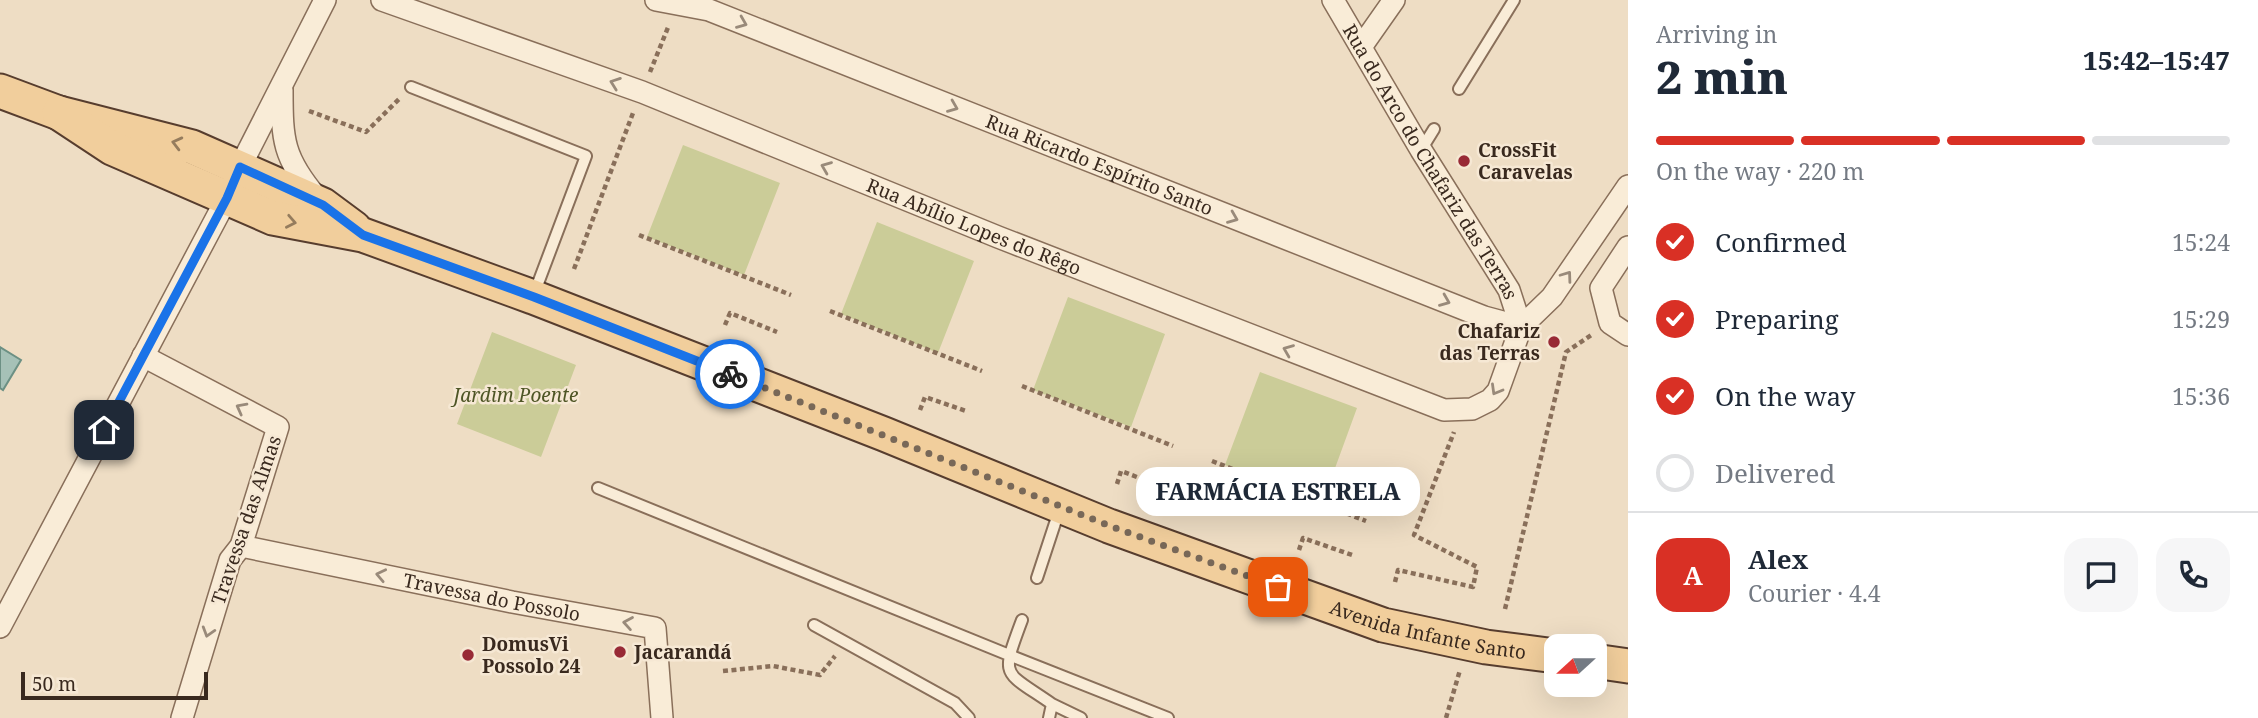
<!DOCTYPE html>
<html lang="en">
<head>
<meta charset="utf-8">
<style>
	body { margin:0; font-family:"Noto Serif",serif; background:#f6f6f7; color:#1f2937; height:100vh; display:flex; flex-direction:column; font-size:26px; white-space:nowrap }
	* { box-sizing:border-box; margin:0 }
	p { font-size:23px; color:#747a83 }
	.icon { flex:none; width:38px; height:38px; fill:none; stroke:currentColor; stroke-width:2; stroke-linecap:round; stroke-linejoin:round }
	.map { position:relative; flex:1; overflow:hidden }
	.sheet { display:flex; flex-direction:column; background:#fff; width:630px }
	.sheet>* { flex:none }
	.needle { width:46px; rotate:249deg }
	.fabs { position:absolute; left:1544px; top:634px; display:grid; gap:14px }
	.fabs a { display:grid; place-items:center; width:63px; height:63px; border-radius:14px; background:#fff; box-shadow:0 7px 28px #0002; font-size:35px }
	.scale { position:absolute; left:21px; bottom:18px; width:187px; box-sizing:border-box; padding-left:7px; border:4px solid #39291e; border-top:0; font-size:19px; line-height:24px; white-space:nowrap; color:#39291e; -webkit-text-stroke:5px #f6e8d4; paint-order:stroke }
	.pin { position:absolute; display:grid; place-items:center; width:60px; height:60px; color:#fff; margin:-30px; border-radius:14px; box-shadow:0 4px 10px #0006 }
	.courier { position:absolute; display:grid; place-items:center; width:70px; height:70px; margin:-35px; border:5px solid #1a73e8; border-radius:50%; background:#fff; color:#222; box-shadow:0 2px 9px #0007 }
	.bubble { position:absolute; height:49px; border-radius:21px; background:#fff; box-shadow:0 7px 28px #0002; font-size:23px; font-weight:800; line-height:49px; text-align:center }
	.head em { font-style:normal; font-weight:800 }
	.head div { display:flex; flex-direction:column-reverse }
	.head { display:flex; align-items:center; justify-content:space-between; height:119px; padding:0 28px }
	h1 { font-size:46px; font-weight:800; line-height:52px }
	.bar { display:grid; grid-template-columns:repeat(4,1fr); gap:10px 7px; align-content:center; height:84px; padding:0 28px }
	.bar i { height:9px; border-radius:5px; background:#e0e1e3 }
	.bar .selected { background:#d93025 }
	.bar p { grid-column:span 4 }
	.line { display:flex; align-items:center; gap:18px; padding:0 28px; border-top:2px solid #e0e1e3 }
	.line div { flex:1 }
	.round { display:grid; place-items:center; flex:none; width:74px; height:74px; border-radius:21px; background:#f6f6f7 }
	ol { padding:0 28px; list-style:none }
	li { display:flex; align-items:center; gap:21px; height:77px }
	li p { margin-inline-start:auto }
	li .icon { padding:7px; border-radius:50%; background:#d93025; color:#fff; stroke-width:4 }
	li:last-child { color:#747a83 }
	li i { width:38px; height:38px; border:4px solid #e0e1e3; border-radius:50% }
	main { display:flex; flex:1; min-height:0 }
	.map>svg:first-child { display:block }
	.green { fill:#cbcc98 }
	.water { fill:#a6c1b7; stroke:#6c9084; stroke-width:2 }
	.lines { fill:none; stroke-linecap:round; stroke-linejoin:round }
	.lane-casing { stroke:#896f5a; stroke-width:14 }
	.street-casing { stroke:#896f5a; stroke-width:24 }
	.primary-casing { stroke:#573d2e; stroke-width:37 }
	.path { stroke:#896f5a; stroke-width:4.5; stroke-dasharray:5 3.5; stroke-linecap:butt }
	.lane { stroke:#f9ecd7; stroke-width:10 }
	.street { stroke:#f9ecd7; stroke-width:21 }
	.primary { stroke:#f1ce9c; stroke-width:33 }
	.oneway { stroke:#998a7a }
	.oneway2 { stroke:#957c5d }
	.done { stroke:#786858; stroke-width:7; stroke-dasharray:0 12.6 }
	.route { stroke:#1a73e8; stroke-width:9 }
	.poi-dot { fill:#982a36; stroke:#f6e8d4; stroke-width:2.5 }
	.labels { text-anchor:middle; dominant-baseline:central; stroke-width:5; stroke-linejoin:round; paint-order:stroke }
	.poi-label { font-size:19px; font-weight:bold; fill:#39291e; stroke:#f6e8d4; text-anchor:start }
	.street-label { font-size:19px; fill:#39291e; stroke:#f6e8d4 }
	.park-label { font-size:19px; font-style:italic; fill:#4e5525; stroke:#f6e8d4 }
</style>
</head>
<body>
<main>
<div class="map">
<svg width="1628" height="718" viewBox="0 0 1628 718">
	<rect width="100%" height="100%" fill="#eeddc4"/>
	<path class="green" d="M683,145L780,183L744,275L647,237Z
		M877,222L974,261L938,353L841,314Z
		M1068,297L1165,334L1131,427L1033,390Z
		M492,332L576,365L541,457L457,424Z
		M1260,372L1357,408L1323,501L1225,465Z"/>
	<path class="water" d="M0,347L21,360L3,390L0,388Z"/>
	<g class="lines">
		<g class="lane-casing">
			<path id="lane" d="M411,87L586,156L534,294
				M1459,89L1514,0
				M1421,150L1434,129
				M598,488L1009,655L1168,718
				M1037,578L1059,511
				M1022,620C1000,679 1003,670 1052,704L1049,718
				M814,625L955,703L969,718
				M1052,704L1081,718"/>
		</g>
		<g class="street-casing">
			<g id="street">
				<path id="s1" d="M382,0L642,92L998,237L1444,410L1472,409L1490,400L1498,391L1521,327L1552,297L1628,186"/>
				<path id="s2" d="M656,0L709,10L1484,317L1521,327"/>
				<path id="s3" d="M1333,0L1421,150L1509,290L1521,327"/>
				<path d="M1361,47L1394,0"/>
				<path d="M282,90C282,140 283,158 317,198"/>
				<path d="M1628,247L1601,288L1610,323L1628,335"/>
				<path d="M143,356L278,427L241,546L230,560L182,718"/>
				<path id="s4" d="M241,546L512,602L655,628L662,718"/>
				<path d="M0,627L227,198L240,167L325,0"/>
			</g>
		</g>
		<g class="primary-casing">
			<g id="primary">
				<path d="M0,91L59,113L192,147L323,205L354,228"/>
				<path id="s5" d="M59,113L112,148L273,218L363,235L533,297L884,434L1109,526L1225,568L1383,625L1486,647L1556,656"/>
				<path d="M1594,661L1628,666"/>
			</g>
		</g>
		<path class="path" d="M650,72L669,25
			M309,111L366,132L401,97
			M639,235L791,295
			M574,269L633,113
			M830,311L982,371
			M725,325L730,313L777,332
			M1022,386L1173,446
			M920,410L925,397L966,411
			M1212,461L1366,521
			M1117,484L1121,471L1158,485
			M1299,550L1303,538L1352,555
			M1395,582L1398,570L1473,587L1477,567L1414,535L1454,432
			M1505,609L1566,352L1593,334
			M723,671L773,666L820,675L835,656
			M1446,718L1460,670"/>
		<use href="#lane" class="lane"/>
		<use href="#street" class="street"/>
		<use href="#primary" class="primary"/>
	</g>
	<defs><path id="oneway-chevron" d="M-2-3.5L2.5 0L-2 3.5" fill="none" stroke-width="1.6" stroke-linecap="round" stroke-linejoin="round" transform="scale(1.75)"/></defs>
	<g class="oneway">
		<use href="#oneway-chevron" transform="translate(742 23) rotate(22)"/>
		<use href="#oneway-chevron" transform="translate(615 83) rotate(-160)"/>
		<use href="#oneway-chevron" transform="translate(953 107) rotate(22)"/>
		<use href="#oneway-chevron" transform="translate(826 167) rotate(-158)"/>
		<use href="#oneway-chevron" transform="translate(1233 218) rotate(22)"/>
		<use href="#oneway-chevron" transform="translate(1567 276) rotate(-54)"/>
		<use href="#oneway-chevron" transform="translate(1445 301) rotate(22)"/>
		<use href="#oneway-chevron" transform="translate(1288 350) rotate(-158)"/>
		<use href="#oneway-chevron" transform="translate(1496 390) rotate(120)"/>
		<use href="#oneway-chevron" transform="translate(241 408) rotate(-152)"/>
		<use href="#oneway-chevron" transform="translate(381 575) rotate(-168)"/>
		<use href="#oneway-chevron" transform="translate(628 623) rotate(-170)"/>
		<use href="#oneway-chevron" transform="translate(208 632) rotate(107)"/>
	</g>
	<g class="oneway2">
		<use href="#oneway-chevron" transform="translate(177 143) rotate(-166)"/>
		<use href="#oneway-chevron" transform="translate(291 222) rotate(11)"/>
	</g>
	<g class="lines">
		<path class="done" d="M730,374L1110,526L1278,587"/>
		<path class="route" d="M104,430L227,198L240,167L323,205L363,235L534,297L730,374"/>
	</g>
	<g class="poi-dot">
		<circle cx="1464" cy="161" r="7"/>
		<circle cx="1554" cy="342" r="7"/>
		<circle cx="620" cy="652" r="7"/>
		<circle cx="468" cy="655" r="7"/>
	</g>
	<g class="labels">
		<g class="poi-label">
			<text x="1478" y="150">CrossFit<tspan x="1478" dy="22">Caravelas</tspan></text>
			<text x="1540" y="331" text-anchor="end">Chafariz<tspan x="1540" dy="22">das Terras</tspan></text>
			<text x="482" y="644">DomusVi<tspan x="482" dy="22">Possolo 24</tspan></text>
			<text x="634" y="652">Jacarandá</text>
		</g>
		<g class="street-label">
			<text stroke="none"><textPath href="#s3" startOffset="189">Rua do Arco do Chafariz das Terras</textPath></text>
			<text stroke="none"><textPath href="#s2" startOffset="474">Rua Ricardo Espírito Santo</textPath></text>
			<text stroke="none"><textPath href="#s1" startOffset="634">Rua Abílio Lopes do Rêgo</textPath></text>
			<text transform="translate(246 520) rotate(-71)">Travessa das Almas</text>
			<text stroke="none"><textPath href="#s4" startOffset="256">Travessa do Possolo</textPath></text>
			<text stroke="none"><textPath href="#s5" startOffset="1468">Avenida Infante Santo</textPath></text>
		</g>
		<g class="park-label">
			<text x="516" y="395">Jardim Poente</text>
		</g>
	</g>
</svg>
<div class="fabs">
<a><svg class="needle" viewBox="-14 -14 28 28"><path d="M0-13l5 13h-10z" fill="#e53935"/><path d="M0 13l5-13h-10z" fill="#747a83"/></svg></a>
</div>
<div class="scale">50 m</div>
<div class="pin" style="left:1278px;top:587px;background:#ea580c"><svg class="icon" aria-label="bag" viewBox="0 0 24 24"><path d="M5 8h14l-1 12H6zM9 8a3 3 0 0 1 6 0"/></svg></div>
<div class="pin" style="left:104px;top:430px;background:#1f2937"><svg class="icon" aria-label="home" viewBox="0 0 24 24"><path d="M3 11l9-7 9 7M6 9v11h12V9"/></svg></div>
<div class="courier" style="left:730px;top:374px"><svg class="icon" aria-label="bike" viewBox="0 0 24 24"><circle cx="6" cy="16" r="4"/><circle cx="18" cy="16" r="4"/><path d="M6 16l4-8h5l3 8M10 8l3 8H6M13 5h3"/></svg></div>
<div class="bubble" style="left:1136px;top:467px;width:284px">FARMÁCIA ESTRELA</div>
</div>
<section class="sheet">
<div class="head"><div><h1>2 min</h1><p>Arriving in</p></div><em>15:42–15:47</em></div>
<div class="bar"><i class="selected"></i><i class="selected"></i><i class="selected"></i><i></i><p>On the way · 220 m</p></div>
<ol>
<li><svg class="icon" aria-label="check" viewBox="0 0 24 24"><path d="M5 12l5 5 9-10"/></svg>Confirmed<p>15:24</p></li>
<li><svg class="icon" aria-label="check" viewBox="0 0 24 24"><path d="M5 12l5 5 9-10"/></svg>Preparing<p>15:29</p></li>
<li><svg class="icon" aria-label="check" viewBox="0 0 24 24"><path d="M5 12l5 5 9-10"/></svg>On the way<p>15:36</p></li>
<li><i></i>Delivered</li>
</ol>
<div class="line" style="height:126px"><b class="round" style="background:#d93025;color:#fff">A</b><div><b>Alex</b><p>Courier · 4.4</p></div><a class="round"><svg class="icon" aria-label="chat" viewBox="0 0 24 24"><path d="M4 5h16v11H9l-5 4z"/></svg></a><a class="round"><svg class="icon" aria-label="phone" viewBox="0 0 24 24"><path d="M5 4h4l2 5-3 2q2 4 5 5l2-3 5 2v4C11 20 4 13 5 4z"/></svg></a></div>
</section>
</main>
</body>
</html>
